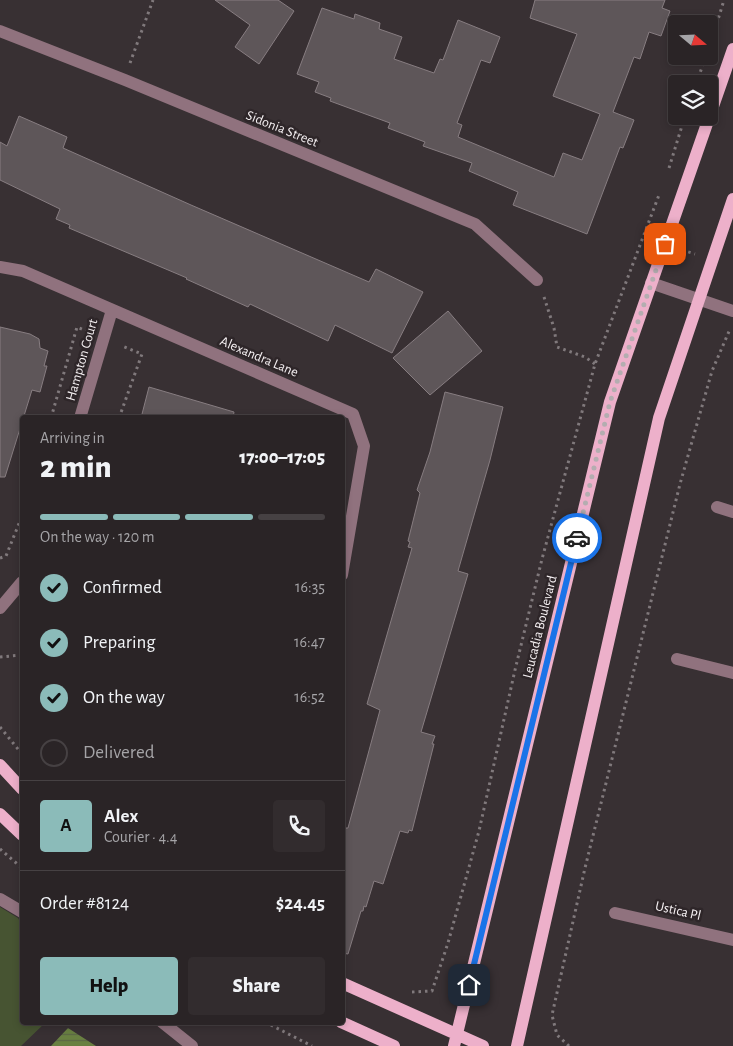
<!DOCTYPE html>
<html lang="en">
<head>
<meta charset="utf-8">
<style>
	body { margin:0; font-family:"Alegreya Sans",sans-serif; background:#322c2e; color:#f1f3f6; height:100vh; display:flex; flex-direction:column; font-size:19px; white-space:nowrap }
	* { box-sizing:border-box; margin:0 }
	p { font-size:16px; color:#a5a4a7 }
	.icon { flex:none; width:28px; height:28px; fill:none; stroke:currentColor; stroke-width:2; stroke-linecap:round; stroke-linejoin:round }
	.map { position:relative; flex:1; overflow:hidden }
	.sheet { position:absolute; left:20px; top:415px; width:325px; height:610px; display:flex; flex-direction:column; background:#2a2426; border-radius:5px; box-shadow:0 2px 8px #0003,0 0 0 1px #464143 }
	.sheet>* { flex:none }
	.needle { width:32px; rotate:109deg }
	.buttons { position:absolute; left:668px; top:15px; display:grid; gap:10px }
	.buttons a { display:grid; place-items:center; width:50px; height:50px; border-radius:5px; background:#2a2426; box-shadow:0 2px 8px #0003,0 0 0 1px #464143; font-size:25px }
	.pin { position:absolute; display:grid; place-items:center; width:42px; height:42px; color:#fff; margin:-21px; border-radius:10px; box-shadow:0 2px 8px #0006 }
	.courier { position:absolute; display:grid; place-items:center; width:50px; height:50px; margin:-25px; border:4px solid #1a73e8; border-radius:50%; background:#fff; color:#222; box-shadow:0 1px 6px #0007 }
	.summary em { font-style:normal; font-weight:800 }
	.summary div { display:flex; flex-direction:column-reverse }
	.summary { display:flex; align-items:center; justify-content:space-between; height:85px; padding:0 20px }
	h1 { font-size:32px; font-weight:800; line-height:38px }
	.bar { display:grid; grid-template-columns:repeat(4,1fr); gap:8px 5px; align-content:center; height:60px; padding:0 20px }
	.bar i { height:6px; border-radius:4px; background:#464143 }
	.bar .on { background:#8bbbb9 }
	.bar p { grid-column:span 4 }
	.line { display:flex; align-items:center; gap:12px; padding:0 20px; border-top:1px solid #464143 }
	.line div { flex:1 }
	.round { display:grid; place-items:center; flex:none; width:52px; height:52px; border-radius:5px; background:#322c2e }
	ol { padding:0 20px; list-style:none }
	li { display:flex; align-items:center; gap:15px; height:55px }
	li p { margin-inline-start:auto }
	li .icon { padding:5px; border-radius:50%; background:#8bbbb9; color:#111; stroke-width:4 }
	li:last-child { color:#a5a4a7 }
	li i { width:28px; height:28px; border:2px solid #464143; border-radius:50% }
	.cta { display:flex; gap:10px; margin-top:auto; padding:10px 20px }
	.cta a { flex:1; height:58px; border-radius:5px; background:#8bbbb9; color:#111; font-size:20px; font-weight:800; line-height:58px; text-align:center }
	.cta a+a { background:#322c2e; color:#f1f3f6 }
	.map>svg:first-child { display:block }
	.grass { fill:#475432 }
	.water { fill:url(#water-rules) }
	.building { fill:#5e5659; stroke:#877d81 }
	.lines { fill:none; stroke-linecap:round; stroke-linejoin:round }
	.path { stroke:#80797c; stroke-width:3; stroke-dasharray:2.5 4; stroke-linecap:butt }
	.minor { stroke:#90727e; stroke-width:12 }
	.major { stroke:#edb0ca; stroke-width:12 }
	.done { stroke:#b4adb0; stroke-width:5; stroke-dasharray:0 9 }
	.route { stroke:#1a73e8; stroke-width:6 }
	.labels { text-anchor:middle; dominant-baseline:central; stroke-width:5; stroke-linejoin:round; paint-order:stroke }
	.street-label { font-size:14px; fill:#f6f1f3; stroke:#2e2629 }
</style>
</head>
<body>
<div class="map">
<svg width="733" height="1046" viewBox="0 0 733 1046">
	<defs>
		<pattern id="water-rules" width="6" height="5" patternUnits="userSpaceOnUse" patternTransform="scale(1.25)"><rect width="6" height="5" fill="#698041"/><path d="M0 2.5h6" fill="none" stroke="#5b6745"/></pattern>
	</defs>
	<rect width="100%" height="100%" fill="#383033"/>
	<path class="grass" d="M0,907L18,918L22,925V1022L45,1023L21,1046H0Z"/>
	<path class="water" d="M68,1028L96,1046H51Z"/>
	<path class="building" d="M215,0H278L294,11L259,64L235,47L250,25Z
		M535,0H665L662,8L670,11L661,36L649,32L640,59L634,57L613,112L634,120L623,148L620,147L587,234L513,205L518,192L469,171L472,163L423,146L425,142L388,128L390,123L330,101L331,98L315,92L319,82L297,74L322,8L354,19L355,14L380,23L379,29L402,37L394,59L434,73L440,59L443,60L458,20L500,37L490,63L481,60L457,123L462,125L458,137L554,177L563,153L582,160L600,114L553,96L577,34L530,18Z
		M19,116L67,137L63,148L191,205L369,282L376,269L423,292L392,353L335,325L328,341L250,304L248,307L186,279L187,278L69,228L70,225L56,219L60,209L0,180V142L7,146Z
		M448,311L482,351L430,395L393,358Z
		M0,327L30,334L39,339L40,348L48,351L44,366H47L40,392L32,390L5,477H0Z
		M149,387L234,412L233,418H141Z
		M445,392L503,407L490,460L458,571L468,574L421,732L435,736L432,744H434L412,831L409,830L408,833L400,831L383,884L374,881L366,907L364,906L363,911H361L348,954L342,953V838L346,828H348L380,710L367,704L412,548L408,547L410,542L408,541L420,493L417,490L430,452Z"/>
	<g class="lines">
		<path class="path" d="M709,49L724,0
			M130,63L153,0
			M696,84L706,56
			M669,168L685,116
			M682,250L695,254
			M544,297L554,328L557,347L585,357L595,364
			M51,418L77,327L86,331
			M119,418L142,354L122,346
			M0,558L6,556L22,516
			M0,657L22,655
			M0,727L22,754
			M0,849L22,868
			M412,992L432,991L448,943L479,831L515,670L542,559L595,364L659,195
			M265,1022L312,1046
			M569,1046L557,1035L552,1015L585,868L680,484L712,371L730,329"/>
		<path class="minor" d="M0,31L125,80L475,224L537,280
			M0,267L23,271L353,414L364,446L342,575
			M651,283L733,311
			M80,418L112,310
			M717,507L733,512
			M0,608L22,582
			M677,659L733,673
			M0,899L22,912
			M615,913L733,940
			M162,1022L192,1046"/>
		<path class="major" d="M0,765L22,789
			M0,814L22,835
			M342,983L483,1046
			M341,1022L394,1046
			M454,1046L610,402L733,49
			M517,1046L659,418L733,199"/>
	</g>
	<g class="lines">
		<path class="done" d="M577,538L610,402L665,244"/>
		<path class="route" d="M469,985L577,538"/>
	</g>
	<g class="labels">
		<g class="street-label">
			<text transform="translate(282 129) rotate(22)">Sidonia Street</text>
			<text transform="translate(259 357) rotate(23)">Alexandra Lane</text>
			<text transform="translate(82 360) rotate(-74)">Hampton Court</text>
			<text transform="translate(540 627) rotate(-76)">Leucadia Boulevard</text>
			<text transform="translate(678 911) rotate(13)">Ustica Pl</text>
		</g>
	</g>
</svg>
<div class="buttons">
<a><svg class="needle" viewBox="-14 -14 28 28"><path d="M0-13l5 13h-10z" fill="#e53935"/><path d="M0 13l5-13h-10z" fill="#a5a4a7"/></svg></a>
<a><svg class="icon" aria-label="layers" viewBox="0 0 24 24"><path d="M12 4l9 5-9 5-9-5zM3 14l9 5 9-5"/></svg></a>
</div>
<div class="pin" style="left:665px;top:244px;background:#ea580c"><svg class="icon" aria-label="bag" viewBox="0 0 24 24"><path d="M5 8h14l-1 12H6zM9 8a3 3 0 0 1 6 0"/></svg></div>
<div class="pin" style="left:469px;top:985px;background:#1f2937"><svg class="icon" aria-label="home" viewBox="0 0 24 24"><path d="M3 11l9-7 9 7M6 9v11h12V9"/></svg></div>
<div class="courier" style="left:577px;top:538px"><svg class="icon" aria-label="car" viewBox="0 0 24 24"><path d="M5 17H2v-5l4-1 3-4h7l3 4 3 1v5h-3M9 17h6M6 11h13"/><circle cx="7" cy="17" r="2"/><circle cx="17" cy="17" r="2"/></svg></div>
<section class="sheet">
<div class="summary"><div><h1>2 min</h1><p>Arriving in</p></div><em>17:00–17:05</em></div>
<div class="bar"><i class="on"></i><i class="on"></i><i class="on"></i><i></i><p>On the way · 120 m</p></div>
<ol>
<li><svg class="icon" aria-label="check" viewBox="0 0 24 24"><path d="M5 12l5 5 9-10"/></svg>Confirmed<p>16:35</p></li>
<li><svg class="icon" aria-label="check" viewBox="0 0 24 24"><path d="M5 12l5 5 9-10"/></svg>Preparing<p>16:47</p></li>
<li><svg class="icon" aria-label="check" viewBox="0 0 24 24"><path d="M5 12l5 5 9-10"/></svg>On the way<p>16:52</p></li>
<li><i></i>Delivered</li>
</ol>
<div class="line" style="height:90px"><b class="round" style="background:#8bbbb9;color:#111">A</b><div><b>Alex</b><p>Courier · 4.4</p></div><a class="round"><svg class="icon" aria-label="phone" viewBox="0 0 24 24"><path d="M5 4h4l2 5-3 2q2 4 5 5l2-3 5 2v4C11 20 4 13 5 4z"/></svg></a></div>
<div class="line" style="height:65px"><div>Order #8124</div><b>$24.45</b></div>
<div class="cta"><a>Help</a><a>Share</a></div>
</section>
</div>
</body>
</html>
